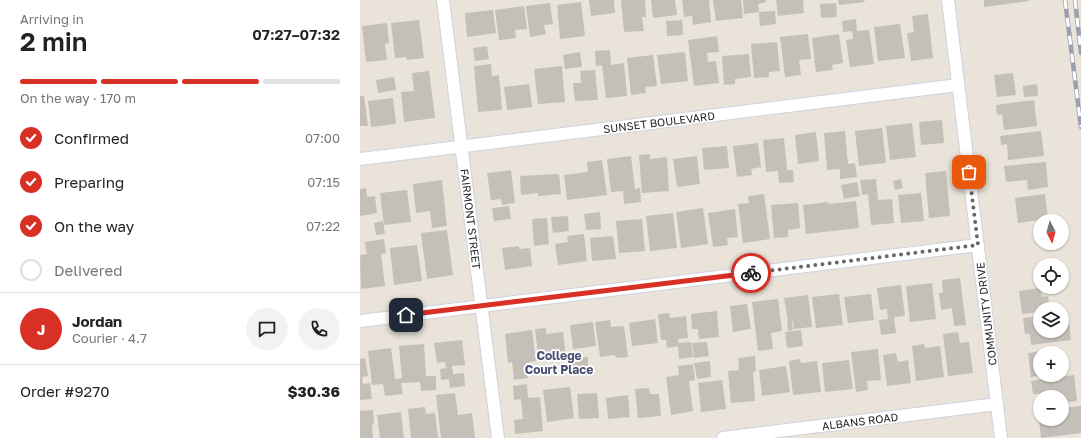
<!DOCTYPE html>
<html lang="en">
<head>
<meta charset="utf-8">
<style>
	body { margin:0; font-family:"Golos Text",sans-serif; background:#f2f2f2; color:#222; height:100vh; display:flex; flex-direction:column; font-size:15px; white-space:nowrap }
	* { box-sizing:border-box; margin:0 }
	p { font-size:13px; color:#767676 }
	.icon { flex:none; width:22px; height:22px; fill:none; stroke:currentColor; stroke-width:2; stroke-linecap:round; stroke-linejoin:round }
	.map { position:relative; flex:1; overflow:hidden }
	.side { display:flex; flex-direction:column; background:#fff; width:360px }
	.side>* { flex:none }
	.needle { width:26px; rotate:174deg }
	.tools { position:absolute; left:673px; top:214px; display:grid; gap:8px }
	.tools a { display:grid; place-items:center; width:36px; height:36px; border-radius:50%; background:#fff; box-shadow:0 1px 3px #0004; font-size:20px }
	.pin { position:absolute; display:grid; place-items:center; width:34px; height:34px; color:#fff; margin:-17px; border-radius:8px; box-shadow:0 2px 6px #0006 }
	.courier { position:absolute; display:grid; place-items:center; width:40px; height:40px; margin:-20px; border:3px solid #d93025; border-radius:50%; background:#fff; color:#222; box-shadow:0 1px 5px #0007 }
	.head em { font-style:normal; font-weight:600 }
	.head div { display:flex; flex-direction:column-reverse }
	.head { display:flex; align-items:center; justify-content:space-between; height:68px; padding:0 20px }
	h1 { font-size:26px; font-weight:600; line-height:30px }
	.bar { display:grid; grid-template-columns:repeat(4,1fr); gap:6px 4px; align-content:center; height:48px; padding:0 20px }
	.bar i { height:5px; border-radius:3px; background:#e0e0e0 }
	.bar .selected { background:#d93025 }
	.bar p { grid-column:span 4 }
	.line { display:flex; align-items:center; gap:10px; padding:0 20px; border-top:1px solid #e0e0e0 }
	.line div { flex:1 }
	.round { display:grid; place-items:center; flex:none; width:42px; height:42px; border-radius:21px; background:#f2f2f2 }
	ol { padding:0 20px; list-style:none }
	li { display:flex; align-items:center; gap:12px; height:44px }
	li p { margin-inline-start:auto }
	li .icon { padding:4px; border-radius:50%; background:#d93025; color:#fff; stroke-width:4 }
	li:last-child { color:#767676 }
	li i { width:22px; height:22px; border:2px solid #e0e0e0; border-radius:50% }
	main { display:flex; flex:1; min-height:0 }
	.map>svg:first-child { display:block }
	.building { fill:#c4c0b9 }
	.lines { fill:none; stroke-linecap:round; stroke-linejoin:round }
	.street-casing { stroke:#cfd1df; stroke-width:14 }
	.street { stroke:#fff; stroke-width:12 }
	.rail-casing { stroke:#9d9fb0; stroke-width:4.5 }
	.rail { stroke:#fff; stroke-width:3; stroke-dasharray:9; stroke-linecap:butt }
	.done { stroke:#6b6965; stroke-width:4; stroke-dasharray:0 7.2 }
	.route { stroke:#d93025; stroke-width:5 }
	.labels { text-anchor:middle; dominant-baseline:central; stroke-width:3.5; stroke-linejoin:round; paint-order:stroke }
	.street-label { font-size:11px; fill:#272727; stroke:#fff }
	.neighbourhood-label { font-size:12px; font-weight:bold; fill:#4b5074; stroke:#fff }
</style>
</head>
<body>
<main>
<section class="side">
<div class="head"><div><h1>2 min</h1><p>Arriving in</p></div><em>07:27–07:32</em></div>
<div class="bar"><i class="selected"></i><i class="selected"></i><i class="selected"></i><i></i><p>On the way · 170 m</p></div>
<ol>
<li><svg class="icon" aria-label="check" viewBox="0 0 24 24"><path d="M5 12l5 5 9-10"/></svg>Confirmed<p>07:00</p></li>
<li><svg class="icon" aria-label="check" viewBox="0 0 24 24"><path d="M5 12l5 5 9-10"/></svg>Preparing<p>07:15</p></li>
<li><svg class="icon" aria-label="check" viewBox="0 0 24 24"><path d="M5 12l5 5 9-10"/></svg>On the way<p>07:22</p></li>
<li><i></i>Delivered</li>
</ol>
<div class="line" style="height:72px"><b class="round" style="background:#d93025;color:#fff">J</b><div><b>Jordan</b><p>Courier · 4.7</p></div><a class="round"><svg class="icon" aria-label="chat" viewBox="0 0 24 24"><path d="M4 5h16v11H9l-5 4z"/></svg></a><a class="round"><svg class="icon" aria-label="phone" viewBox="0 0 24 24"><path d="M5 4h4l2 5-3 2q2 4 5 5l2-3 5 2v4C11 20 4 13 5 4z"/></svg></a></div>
<div class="line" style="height:52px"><div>Order #9270</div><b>$30.36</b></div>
</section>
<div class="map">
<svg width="721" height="438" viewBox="0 0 721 438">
	<rect width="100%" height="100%" fill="#e9e3d9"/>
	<path class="building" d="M229,0H254L255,13L231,16Z
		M261,0H285L286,17H282L284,31L264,32Z
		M291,0H315L317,15L293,18Z
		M322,0H349L351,22L333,25L332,16L324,17Z
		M353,0H381L383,18L356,21Z
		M383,0H406V2L398,4L399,12L384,14Z
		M416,0H443L444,13L418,16Z
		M478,0H504L505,2L479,5Z
		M624,0H669V1L624,7Z
		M221,2L225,36L200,39L197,5Z
		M190,3L193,24L184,25L186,34L170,37L166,6Z
		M476,3L477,17L461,18L460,4Z
		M164,6L167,29L155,30L156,38L139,40L135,10Z
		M133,10L136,33L107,37L105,13Z
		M415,11L416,24L400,26L399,12Z
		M568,14L573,58L551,61L547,33L554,32L552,16Z
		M496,19L497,31L509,30L514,64L490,67L486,40L493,39L492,31L483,32L482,21Z
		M59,20L64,58L47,60L46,57L35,58L31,23Z
		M322,20L323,35L307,36L306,21Z
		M27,23L29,43L25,44L27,60L6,62L2,26Z
		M540,24L545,58L518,61L514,27Z
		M448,34L451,59L439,60L441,75L425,77L420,37Z
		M479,34L483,63L472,65L473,70L456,72L452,38Z
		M357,36L359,52L347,53L348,62L356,61L359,83L334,86L328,40Z
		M417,42L420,71L409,72V77L394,78L391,44Z
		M127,46L129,59L115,61L113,48Z
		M250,50L251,65L264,63L267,96L246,98L242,65L236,66L235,51Z
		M220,52L222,67L205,69L203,55Z
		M325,52L328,81L301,84L297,55Z
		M389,54L391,77L375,79V84L364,85L362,56Z
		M293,55L297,86L285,87L286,93L271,95L267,58Z
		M131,64L132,76L139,75L142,110L118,112L114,66Z
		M202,66L205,102L178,104L174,69Z
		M235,70L238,100L215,101L213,83H221L220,71Z
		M69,71L75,118L44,122L41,92L54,91L52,73Z
		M653,73L656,95L637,97L634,75Z
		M34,77L36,90L18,93L16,80Z
		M169,84L172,107L147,110L144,87Z
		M677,84L678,96L664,97L663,86Z
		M0,96H4L8,126H0Z
		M33,98L36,124L11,127L8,101Z
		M674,100L677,126L644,130L642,114L637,115L636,105Z
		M582,120L584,143L561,145L559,122Z
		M552,123L556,157L530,160L526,126Z
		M522,128L526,163L499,166L495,131Z
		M485,131L488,164L495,163L497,177L480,179V169L467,170L464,133Z
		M681,131L684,156L648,160L647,144L641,145L640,136Z
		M456,132L459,161L438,164L435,135Z
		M424,138L427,170H433L434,182L419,183L418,171L406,172L403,140Z
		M398,143L401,167L391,169L392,175L377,177L373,146Z
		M367,146L369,168L344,170L342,148Z
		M290,154V159L307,157L309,191L282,193L279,155Z
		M271,156L275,189L280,188L281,202L264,204L263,191L251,192L247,159Z
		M337,156L340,184L317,187L313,159Z
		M242,160L247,195L207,200L204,175L228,172L227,162Z
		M686,162L688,187L668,190L667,180L646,182L644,166Z
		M151,170L155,203L142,205L141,199L131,200L127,173Z
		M586,171L590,216L569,218L565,173Z
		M199,174L201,194L178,196V193L161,195L160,176Z
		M516,179L518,200L532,199L534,223L511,225L508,194L502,195L500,180Z
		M541,179L543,188L535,190L533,181Z
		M82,180L87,226L72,228L70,211L56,213L53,184Z
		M497,182L500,196L484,199L481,185Z
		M6,188L7,197L15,196L17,213L0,216V189Z
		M47,190L51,222L24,225L20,193Z
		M561,193L564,221L541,223L538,195Z
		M404,194L410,239L383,243L378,204L389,203L388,196Z
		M685,194L688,219L658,223L655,198Z
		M496,201L499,228L446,234L443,205L468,202L469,204Z
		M438,203L440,228L428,230V237L414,238L411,205Z
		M149,206L151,219L134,221L132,208Z
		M343,208L348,244L321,248L316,212Z
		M375,209L378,237L367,238L368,245L353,247L348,213Z
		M240,212L241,229L226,230L224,214Z
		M313,213L317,248L290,251L286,216Z
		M208,216L209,231L193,233L191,217Z
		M187,218L189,244L174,246L172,219Z
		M282,219L285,251L259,253L256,221Z
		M23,221L25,234L16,235L14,223Z
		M87,230L93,275L67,279L61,233Z
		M224,234L227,261L198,265L195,244L208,242L207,236Z
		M253,236L256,259L232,261L230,238Z
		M24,239L26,253L21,254L25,286L1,289L0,255L7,254L5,242Z
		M57,245L62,281L34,285L30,248Z
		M159,246V249L170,248L172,266L145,270L142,248Z
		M600,278L606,325L594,326L592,308L581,310L579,293H583L582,280Z
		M572,283L576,319L550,322L546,286Z
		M541,285L545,316L534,317L536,333L521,335L519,320L528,319L527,309L520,310L517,288Z
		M680,288L682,297L688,296L690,309H680V312L662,314L659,291Z
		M479,294L483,325L456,328L452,297Z
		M511,294L514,320L488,323L484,297Z
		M448,295L452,327L434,329L433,321H432L433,330L428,331L427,322H428L424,298Z
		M418,299L422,331L411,333L413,349L398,351L392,302Z
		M387,304L391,329L373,332L370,306Z
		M357,311L359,337L339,339L338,329H332L331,314Z
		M309,313L310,318L326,316L328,338L318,339L319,343L331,342L333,357L319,359L318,346L307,348L306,340H301L298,314Z
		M708,313L711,340L671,345L670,334H665L663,318L680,316V331H702V314Z
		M295,319L298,343L272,346L269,323Z
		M250,320L251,327L264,326L268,357L256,358L255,355L240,357L235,322Z
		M233,322L236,346L213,349L210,325Z
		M186,328V334L203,332L206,358L179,362L175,329Z
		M172,330L176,361L166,363L168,378L154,380L152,362L148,363L145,334Z
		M441,330L443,346L427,348L425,332Z
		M598,332L600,343L609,342L613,373L588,376L583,334Z
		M102,340L105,365L92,366L93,374L104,373L105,386L90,388L89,379L81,380L80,369L86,368L85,362L77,363L74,343Z
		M347,342L349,356L334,358L332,343Z
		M64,344L66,376H76V390L61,391L60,382L41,383L43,394L25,396L23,384L12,385L8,351L31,348L35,379L42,378L39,346Z
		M564,344L565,348L580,346L584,377L556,381L552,346Z
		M518,349L521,380L507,381L508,390L496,392L491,352Z
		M688,350L689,353H680V376L671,377L668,353Z
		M536,353L538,362L548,360L551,383L527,386L523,355Z
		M395,356L396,371L393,372L395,401L371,403L368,371L379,370L378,358Z
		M228,357V372L211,373V358Z
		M5,358L8,376L2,377L3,384L10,383L12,399L0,400V359Z
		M440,359L441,363L457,361L461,392L433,395L429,361Z
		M489,360L493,389L465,392L462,363Z
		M350,361L351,377L337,379L334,363Z
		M333,364L335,380L329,381L333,411L311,415L306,377L319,375L318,366Z
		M426,366L430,392L402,396L399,370Z
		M714,375L717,401L702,403V397H680L679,394H673L671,381Z
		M362,380L366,409L341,412L338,383Z
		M167,384L168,398L180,397L183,431L155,434L154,420L163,419L161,399L154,400L153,386Z
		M210,387L214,418L187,422L183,390Z
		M289,388L290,394H299L301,416L278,418L275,389Z
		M95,393L98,415L112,413L115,438H81L76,395Z
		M237,393L239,418L219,419L217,394Z
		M268,395L270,417L248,419L246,398Z
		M721,406V433L681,438L678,411H680V419H702V408Z
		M65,407L66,414L75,413L78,438H51L48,409Z
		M13,410L14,423L12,424L13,438H0V411Z
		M41,412L44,438H20L17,415Z"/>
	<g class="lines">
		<g class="street-casing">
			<path id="street" d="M83,0L138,438
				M588,0L641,438
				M0,159L598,85
				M0,321L618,245
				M363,438L637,404"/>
		</g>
		<use href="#street" class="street"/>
		<g class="rail-casing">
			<path id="rail" d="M705,0L721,127
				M715,0L721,53"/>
		</g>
		<use href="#rail" class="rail"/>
	</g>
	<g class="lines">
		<path class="done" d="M391,273L618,245L609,172"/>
		<path class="route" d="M46,315L391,273"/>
	</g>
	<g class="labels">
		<g class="street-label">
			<text transform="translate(299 122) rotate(-7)">SUNSET BOULEVARD</text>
			<text transform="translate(111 219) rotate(83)">FAIRMONT STREET</text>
			<text transform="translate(626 314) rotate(-97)">COMMUNITY DRIVE</text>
			<text transform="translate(500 421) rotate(-7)">ALBANS ROAD</text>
		</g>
		<g class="neighbourhood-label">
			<text x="199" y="355">College<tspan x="199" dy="14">Court Place</tspan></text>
		</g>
	</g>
</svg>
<div class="tools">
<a><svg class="needle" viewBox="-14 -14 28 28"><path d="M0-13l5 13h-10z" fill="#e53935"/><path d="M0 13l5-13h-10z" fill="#767676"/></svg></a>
<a><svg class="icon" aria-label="locate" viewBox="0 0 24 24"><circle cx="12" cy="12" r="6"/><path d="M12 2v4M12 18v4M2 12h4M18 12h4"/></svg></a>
<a><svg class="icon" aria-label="layers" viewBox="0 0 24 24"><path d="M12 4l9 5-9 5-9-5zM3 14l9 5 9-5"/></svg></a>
<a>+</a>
<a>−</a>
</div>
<div class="pin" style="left:609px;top:172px;background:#ea580c"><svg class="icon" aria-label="bag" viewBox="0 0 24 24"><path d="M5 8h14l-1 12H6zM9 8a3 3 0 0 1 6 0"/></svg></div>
<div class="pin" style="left:46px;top:315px;background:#1f2937"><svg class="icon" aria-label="home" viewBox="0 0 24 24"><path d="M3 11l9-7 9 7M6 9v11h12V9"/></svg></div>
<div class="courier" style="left:391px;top:273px"><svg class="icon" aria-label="bike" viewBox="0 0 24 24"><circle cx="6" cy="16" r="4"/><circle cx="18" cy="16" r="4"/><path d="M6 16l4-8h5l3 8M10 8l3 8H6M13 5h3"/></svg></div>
</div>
</main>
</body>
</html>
